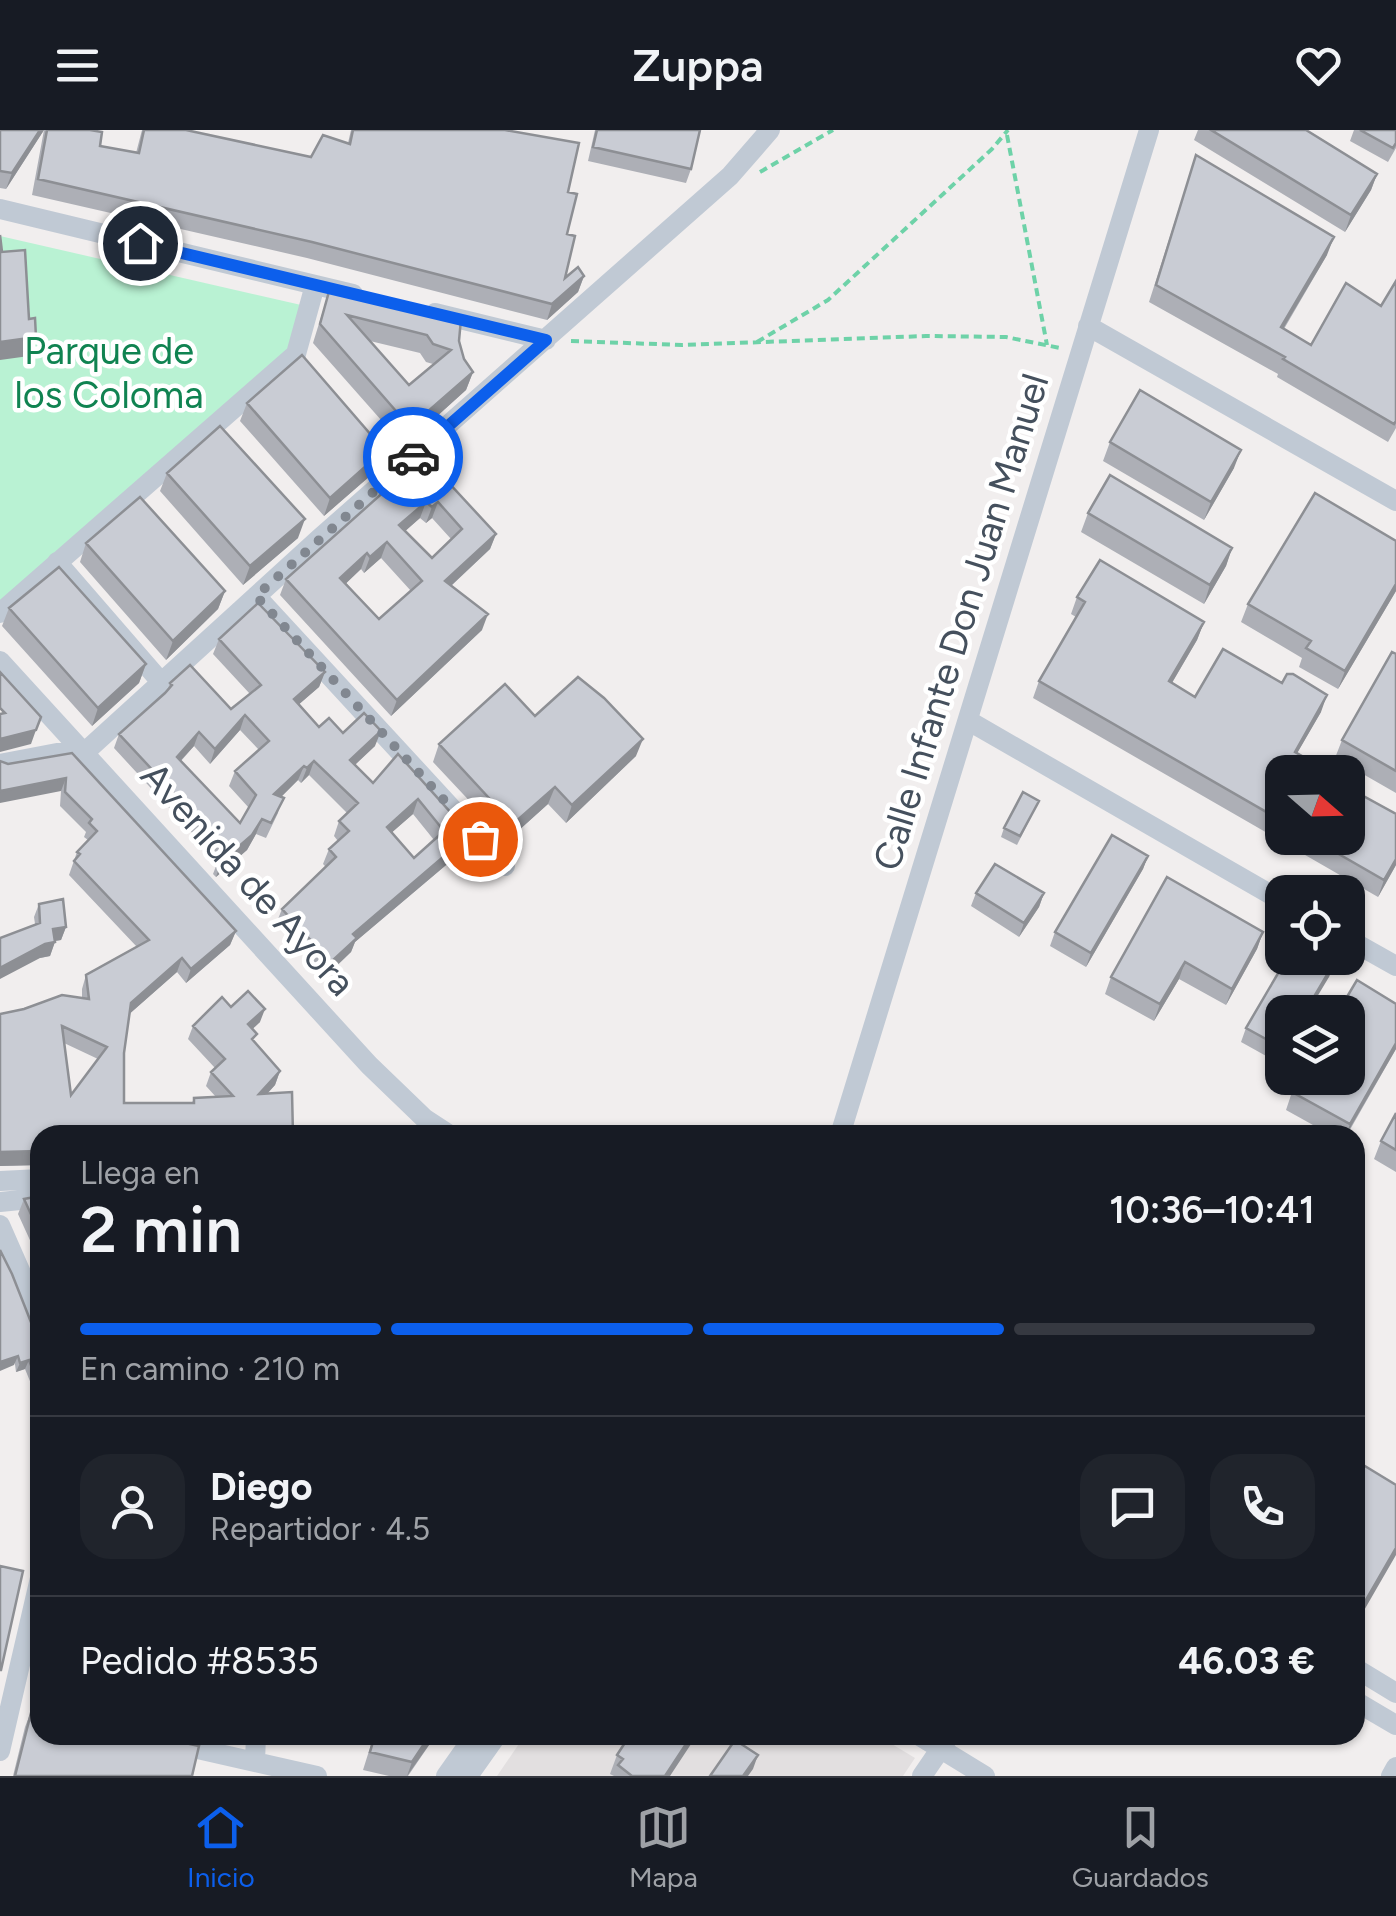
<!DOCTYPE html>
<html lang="es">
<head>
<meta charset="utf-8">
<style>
	body { margin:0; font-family:Figtree,sans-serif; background:#20242c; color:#f1f3f6; height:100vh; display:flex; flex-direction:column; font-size:38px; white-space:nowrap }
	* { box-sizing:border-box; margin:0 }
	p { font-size:32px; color:#9ea1a6 }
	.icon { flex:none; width:55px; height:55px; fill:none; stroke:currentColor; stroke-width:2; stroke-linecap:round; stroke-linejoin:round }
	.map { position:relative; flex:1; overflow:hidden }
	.drawer { position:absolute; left:30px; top:995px; width:1335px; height:620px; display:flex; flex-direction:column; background:#171b24; border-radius:30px; box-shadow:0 2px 8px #0004 }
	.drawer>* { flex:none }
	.needle { width:65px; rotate:110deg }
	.controls { position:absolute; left:1265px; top:625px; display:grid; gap:20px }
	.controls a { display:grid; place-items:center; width:100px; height:100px; border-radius:20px; background:#171b24; box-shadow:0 2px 8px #0004; font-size:50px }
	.pin { position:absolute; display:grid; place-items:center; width:85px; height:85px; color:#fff; margin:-42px; border:5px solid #fff; border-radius:50%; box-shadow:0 2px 10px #0007 }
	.courier { position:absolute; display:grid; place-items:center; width:100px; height:100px; margin:-50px; border:8px solid #0c5fec; border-radius:50%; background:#fff; color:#222; box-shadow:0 2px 12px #0007 }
	.summary em { font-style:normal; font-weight:600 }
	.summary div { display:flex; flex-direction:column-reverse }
	.summary { display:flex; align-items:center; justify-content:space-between; height:170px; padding:0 50px }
	h1 { font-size:65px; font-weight:600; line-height:75px }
	.bar { display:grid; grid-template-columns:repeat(4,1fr); gap:15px 10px; align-content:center; height:120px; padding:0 50px }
	.bar i { height:12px; border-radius:8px; background:#363941 }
	.bar .active { background:#0c5fec }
	.bar p { grid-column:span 4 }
	.line { display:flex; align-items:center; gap:25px; padding:0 50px; border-top:2px solid #363941 }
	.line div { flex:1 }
	.round { display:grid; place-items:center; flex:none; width:105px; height:105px; border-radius:30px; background:#20242c }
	header { display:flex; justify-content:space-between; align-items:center; height:130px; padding:0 50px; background:#171b24; font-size:45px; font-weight:600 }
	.tabs { display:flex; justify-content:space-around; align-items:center; height:140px; border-top:2px solid #363941; background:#171b24; font-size:28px; color:#9ea1a6 }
	.tabs a { display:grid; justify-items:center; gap:5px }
	.tabs .active { color:#0c5fec }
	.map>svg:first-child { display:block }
	.education { fill:#e2dfe0 }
	.green { fill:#b9f2d3 }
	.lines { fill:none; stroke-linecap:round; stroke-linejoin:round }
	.path { stroke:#6ed2a8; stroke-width:4; stroke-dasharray:8 5; stroke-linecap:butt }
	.minor { stroke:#c0c9d4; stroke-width:20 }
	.wall { fill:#adafb6; fill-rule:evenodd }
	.shaded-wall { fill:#8d8f94 }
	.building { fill:#c9ccd4; stroke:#8d8f94; stroke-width:2.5; fill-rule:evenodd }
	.done { stroke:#818790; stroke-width:10; stroke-dasharray:0 18 }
	.route { stroke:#0c5fec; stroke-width:12 }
	.labels { text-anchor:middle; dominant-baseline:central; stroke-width:9; stroke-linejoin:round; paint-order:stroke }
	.park-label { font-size:38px; fill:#108351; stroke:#fff }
	.street-label { font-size:38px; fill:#45505d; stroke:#fff }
</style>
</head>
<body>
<header><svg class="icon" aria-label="menu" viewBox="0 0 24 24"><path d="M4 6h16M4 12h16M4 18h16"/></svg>Zuppa<svg class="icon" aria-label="heart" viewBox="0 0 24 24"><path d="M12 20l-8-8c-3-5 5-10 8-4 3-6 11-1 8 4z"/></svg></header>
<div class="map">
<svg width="1396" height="1646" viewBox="0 0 1396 1646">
	<rect width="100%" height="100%" fill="#f1eeee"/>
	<path class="education" d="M525,1605H877L915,1628L903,1646H497Z"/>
	<path class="green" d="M0,106L310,177L296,224L0,483Z"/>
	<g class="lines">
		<path class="path" d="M1007,5L1047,215
			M760,42L833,0
			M571,211L682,215L926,206L1006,207L1060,218
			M757,212L828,170L992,19L1008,0"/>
		<path class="minor" d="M0,79L353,164
			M435,183L546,210
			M1088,196L1396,371
			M57,432L161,552
			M256,466L505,736
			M0,483L296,224L315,155
			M0,531L369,935L424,988L450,1005
			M969,591L1282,771
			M0,634L57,623L85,622L320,408L730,46L770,0
			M1348,809L1396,836
			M840,1005L1149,0
			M0,1051L40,1049
			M0,1072L40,1068
			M0,1095L40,1186
			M1355,1538L1396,1563
			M1355,1571L1396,1595
			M136,1605L317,1646
			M918,1605L985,1646
			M0,1621L40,1448
			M255,1632L256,1605
			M446,1646L475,1605
			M468,1646L497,1605
			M922,1646L950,1605
			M1391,1646L1396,1637"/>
	</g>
	<path class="wall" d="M0,0H44L6,59L0,58Z
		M44,0H90L100,16L136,23L142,0H186L311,27L348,13L351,0H505L568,62L565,148L584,146L578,162L547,190L307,128L32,65Z
		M595,0H700L691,39L686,53L588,31Z
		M1198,0H1306L1377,44L1371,60L1345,102L1194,10Z
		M1354,0H1396V18L1388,32L1350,11Z
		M1196,25L1327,125L1284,199L1311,215L1381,176L1396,151V298L1388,312L1277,247L1278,244L1149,172Z
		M330,158L459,211L464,229L473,242L466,260L404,316L313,213ZM370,211L420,223L426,232L433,234L409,255Z
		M247,273L384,320L378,339L324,386L240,291Z
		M1110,312L1234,338L1204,390L1103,331Z
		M424,326L496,404L490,419L451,456L482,500L391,586L280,465L286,449ZM420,388L426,393L432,388L451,409L432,428L405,401ZM381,428L411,461L379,489L346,453L361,439L364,443Z
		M167,343L298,408L243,455L160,361Z
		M1088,383L1232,418L1226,436L1204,474L1081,402Z
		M1396,411V461L1338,559L1299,537L1302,528L1241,492L1248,474Z
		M86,413L225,461L218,479L166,530L80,432Z
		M1077,467L1204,492L1197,510L1172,553L1195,567L1321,582L1297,623L1282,642V708H1348L1359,663L1396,684V735L1378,767L1033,568L1039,551L1076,487L1071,484Z
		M9,478L146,534L139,553L92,596L2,496Z
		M219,509L325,542L319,557L299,574L319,597L343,603L375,616L355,635L373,653L398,624L470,704L465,719L355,812L351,822L326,846L276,794L282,779L326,737L323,734L329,719L338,711L334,706L339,691L347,683L309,645L301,653L298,650L281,667L278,683L266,708L256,704L247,720L216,747L213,744L218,731L114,618L119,604L167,561L170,553L231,579L250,564L213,524ZM240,600L259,620L235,641L229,656L249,678L240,693L181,631L194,616L210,634ZM413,684L434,710L414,728L392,702Z
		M1396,524V663L1335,628L1342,610Z
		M535,586L636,626L566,693L548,674L507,711L433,632L439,614Z
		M72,623L236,801L230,815L186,853L177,842L129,884L124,923V973H192L194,968L216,967L206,956L211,942L215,938L188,909L193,896L231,877L260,892L252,899L254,912L280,941L275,955L267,964L40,1035L0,1036V884L82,868V859L86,845L137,817L69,745L77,722L88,710L84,707L86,702L60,676L61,661L8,634ZM64,913L98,929L71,965Z
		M1039,671L1017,715L1001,707L1004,698Z
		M1148,726L1143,739L1086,837L1050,816L1055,802Z
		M976,763H1044L1039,777L1019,807L971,776Z
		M39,774L66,797L61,810L55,811L50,826L40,828L34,787Z
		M1263,802L1257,819L1226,875L1179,849L1154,891L1105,864L1111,847Z
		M1334,833L1329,847L1282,882V927L1279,933L1241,912L1246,898Z
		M1396,874V919L1347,1005H1331L1286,980L1292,962Z
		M1396,983V1042L1374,1029L1381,1011Z
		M40,1066V1132L18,1084L24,1069Z
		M0,1120L40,1260L34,1261L25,1239L16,1242Z
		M40,1546V1567L36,1566Z
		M32,1579L192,1646H13L25,1597Z
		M208,1605H245L242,1613Z
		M374,1605H436L408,1646H389L363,1640Z
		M617,1625L670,1646H614L610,1644Z"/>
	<path class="shaded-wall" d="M40,0H44L6,59L12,43Z
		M1377,44L1371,60L1345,102L1351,85Z
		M1334,107L1327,125L1274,214L1281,197Z
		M584,146L578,162L547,190L552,174Z
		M36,207L29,226L0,230V212Z
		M473,242L466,260L404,316L410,297Z
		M384,320L378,339L324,386L330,368Z
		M1241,320L1234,338L1204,390L1211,372Z
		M426,372L420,388L394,411L399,395Z
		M438,372L432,388L426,393L432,377Z
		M305,389L298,408L243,455L250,436Z
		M496,404L490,419L439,467L445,451Z
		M387,412L381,428L364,443L370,427Z
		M1232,418L1226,436L1204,474L1210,455Z
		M367,423L361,439L335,464L340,448Z
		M1396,454V461L1338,559L1345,541Z
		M225,461L218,479L166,530L173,511Z
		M488,484L482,500L391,586L397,570Z
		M1204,492L1197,510L1163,568L1169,551Z
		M146,534L139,553L92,596L98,578Z
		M325,542L319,557L289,583L294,569Z
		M1327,565L1321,582L1288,639L1295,622Z
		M245,585L240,600L210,634L215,619Z
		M36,600L31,614L0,622V609Z
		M381,601L375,616L345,644L350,630Z
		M199,602L194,616L171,641L177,627Z
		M643,609L636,626L566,693L572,675Z
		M314,631L309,645L301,653L307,638Z
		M304,636L298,650L269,679L274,664Z
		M66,648L61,661L0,673V661Z
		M555,657L548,674L507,711L513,694Z
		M418,669L413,684L381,712L387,697Z
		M262,689L256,704L247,720L216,747L221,732Z
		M470,704L465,719L355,812L351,822L326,846L331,832L353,804Z
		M1148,726L1143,739L1086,837L1091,823Z
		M1396,729V735L1378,767L1384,750Z
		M1044,763L1039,777L1019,807L1024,793Z
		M66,797L61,810L48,812L53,799Z
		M236,801L230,815L186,853L191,839Z
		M1263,802L1257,819L1226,875L1232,859Z
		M55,812L50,826L40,828L0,849V838L45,814Z
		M182,828L177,842L126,887L131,873Z
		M1185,832L1179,849L1154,891L1160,874Z
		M1334,833L1329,847L1308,882H1305Z
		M265,879L260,892L243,908L248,894Z
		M1396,913V919L1346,1005L1350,994Z
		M280,941L275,955L254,978L259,964Z
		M40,1021V1035L0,1036V1022Z
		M18,1226L14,1235L0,1241V1232Z
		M29,1230L25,1239L16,1242L20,1233Z
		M37,1251H40V1260L34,1261Z
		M1396,1418V1425L1355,1496V1489Z
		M430,1605H436L407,1646L412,1632Z
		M692,1605H697L670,1646H665Z
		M758,1625L753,1639L748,1646H743Z"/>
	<path class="building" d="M0,0H40L12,43L0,41Z
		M47,0H90L102,2L100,16L139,23L144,0H186L311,27L323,5L350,14L353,0H505L579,13L568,62L577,64L567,104L575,106L565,148L578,137L584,146L552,174L312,112L38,49Z
		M597,0H700L691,39L593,17Z
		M1211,0H1306L1377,44L1351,85Z
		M1360,0H1396V13L1393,18Z
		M1196,25L1334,107L1281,197L1311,215L1346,153L1381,176L1396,151V291L1394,294L1283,229L1285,227L1156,155Z
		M0,105L2,122L25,120L29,189L35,188L36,207L0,212Z
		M330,158L461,189L459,211L464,229L473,242L410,297L320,194ZM347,185L427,205L433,214L451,220L409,255Z
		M302,225L384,320L330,368L247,273Z
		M1140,260L1241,320L1211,372L1110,312Z
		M220,296L305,389L250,436L167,343Z
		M424,326L496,404L445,451L488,484L397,570L286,449ZM426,372L432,377L438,372L462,399L432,428L399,395ZM387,412L422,451L379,489L340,448L367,423L370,427Z
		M1110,345L1232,418L1210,455L1088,383Z
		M1315,363L1396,411V454L1345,541L1306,518L1311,511L1248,474Z
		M140,367L225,461L173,511L86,413Z
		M1100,430L1204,492L1169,551L1195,567L1223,519L1282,553L1287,544H1293L1327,565L1295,622L1330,642H1282V691L1039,551L1085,472L1077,467Z
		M59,437L146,534L98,578L9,478Z
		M258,473L325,542L294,569L319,597L329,588L343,603L364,583L381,601L350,630L373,653L398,624L470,704L353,804L357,808L331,832L282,779L336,727L329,719L349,701L339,691L358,673L314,631L307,638L304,636L274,664L284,668L271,693L262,689L252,705L221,732L219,729L225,718L119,604L165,563L172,555L170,553L190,535L231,579L261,555L219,509ZM245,585L269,611L235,641L256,665L240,693L177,627L199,602L215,619ZM418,669L444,701L414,728L387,697Z
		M1392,522L1396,524V641L1342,610Z
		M0,542L41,587L36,600L0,609V584L5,583L0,578Z
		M578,547L604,568L643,609L572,675L555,657L513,694L439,614L505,554L535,586Z
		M72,623L236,801L191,839L182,828L131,873L124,923V973H194V968L233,966L211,942L225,929L193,896L222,867L231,877L248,861L265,879L248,894L257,904L252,909L280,941L259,964L292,962L293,1005H40V1021L0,1022V884L24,879L62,865L89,869L86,845L149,810L74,731L80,724L77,722L97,701L89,693L92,689L65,662L66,648L0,661V631L8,634ZM62,896L107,917L71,965Z
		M1348,653L1360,660L1358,663L1396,684V729L1384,750L1311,708H1348Z
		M1023,662L1039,671L1020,706L1004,698Z
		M1112,705L1148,726L1091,823L1055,802Z
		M995,734L1044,763L1024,793L976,763Z
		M1167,747L1263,802L1232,859L1185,832L1160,874L1111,847Z
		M63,769L66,797L53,799L55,812L45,814L0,838V808L40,793L39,774Z
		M1287,828H1325L1334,833L1305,882H1282V918L1246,898Z
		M1357,850L1396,874V913L1350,994L1292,962L1301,948H1348V882H1338Z
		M1396,983V1020L1381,1011Z
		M40,1066V1104L24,1069Z
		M0,1120L12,1144L40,1215V1251H37L29,1230L20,1233L18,1226L0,1232Z
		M1355,1330L1396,1355V1418L1355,1489Z
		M0,1436L23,1441L1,1540H0Z
		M32,1579L40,1581V1605H148L199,1616L192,1646H15Z
		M375,1605H430L412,1632L370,1622Z
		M630,1605H692L665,1646H632L618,1635L623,1629L617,1625Z
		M735,1610L758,1625L743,1646H710Z"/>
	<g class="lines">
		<path class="done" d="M413,327L256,466L480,709"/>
		<path class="route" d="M140,113L546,210L413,327"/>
	</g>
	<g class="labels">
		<g class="park-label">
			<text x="109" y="221">Parque de<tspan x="109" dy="44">los Coloma</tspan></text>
		</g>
		<g class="street-label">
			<text transform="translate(961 492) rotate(-73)">Calle Infante Don Juan Manuel</text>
			<text transform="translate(248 749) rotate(48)">Avenida de Ayora</text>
		</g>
	</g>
</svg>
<div class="controls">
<a><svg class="needle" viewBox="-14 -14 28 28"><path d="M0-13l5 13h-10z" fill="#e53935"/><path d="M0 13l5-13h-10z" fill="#9ea1a6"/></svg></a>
<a><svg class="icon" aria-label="locate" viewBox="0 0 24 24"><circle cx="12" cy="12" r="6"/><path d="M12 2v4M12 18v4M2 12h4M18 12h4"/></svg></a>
<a><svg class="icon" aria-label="layers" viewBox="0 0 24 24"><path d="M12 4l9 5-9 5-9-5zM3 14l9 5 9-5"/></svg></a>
</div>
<div class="pin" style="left:480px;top:709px;background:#ea580c"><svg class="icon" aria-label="bag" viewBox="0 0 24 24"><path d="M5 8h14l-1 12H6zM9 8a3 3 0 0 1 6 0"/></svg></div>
<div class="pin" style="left:140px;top:113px;background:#1f2937"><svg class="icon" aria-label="home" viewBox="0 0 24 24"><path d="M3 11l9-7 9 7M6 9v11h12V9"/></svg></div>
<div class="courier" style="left:413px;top:327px"><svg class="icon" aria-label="car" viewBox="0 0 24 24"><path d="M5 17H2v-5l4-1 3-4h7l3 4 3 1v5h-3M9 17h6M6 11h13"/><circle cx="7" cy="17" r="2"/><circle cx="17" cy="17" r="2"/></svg></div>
<section class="drawer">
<div class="summary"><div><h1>2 min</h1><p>Llega en</p></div><em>10:36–10:41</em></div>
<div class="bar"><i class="active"></i><i class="active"></i><i class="active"></i><i></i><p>En camino · 210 m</p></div>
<div class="line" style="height:180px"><a class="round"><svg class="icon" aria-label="person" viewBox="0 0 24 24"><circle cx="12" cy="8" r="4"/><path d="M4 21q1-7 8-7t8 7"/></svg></a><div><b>Diego</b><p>Repartidor · 4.5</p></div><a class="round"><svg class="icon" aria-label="chat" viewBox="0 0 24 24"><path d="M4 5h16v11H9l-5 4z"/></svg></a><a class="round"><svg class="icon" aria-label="phone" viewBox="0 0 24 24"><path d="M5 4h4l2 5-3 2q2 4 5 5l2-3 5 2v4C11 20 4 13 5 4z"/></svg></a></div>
<div class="line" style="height:130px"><div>Pedido #8535</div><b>46.03 €</b></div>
</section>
</div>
<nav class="tabs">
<a class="active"><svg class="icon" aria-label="home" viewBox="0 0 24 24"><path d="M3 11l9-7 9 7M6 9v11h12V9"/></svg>Inicio</a>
<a><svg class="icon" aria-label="map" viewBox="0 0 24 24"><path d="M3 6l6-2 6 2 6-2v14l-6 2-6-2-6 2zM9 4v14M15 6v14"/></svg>Mapa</a>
<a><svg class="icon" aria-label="saved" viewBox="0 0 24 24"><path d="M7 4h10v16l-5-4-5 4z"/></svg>Guardados</a>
</nav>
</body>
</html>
